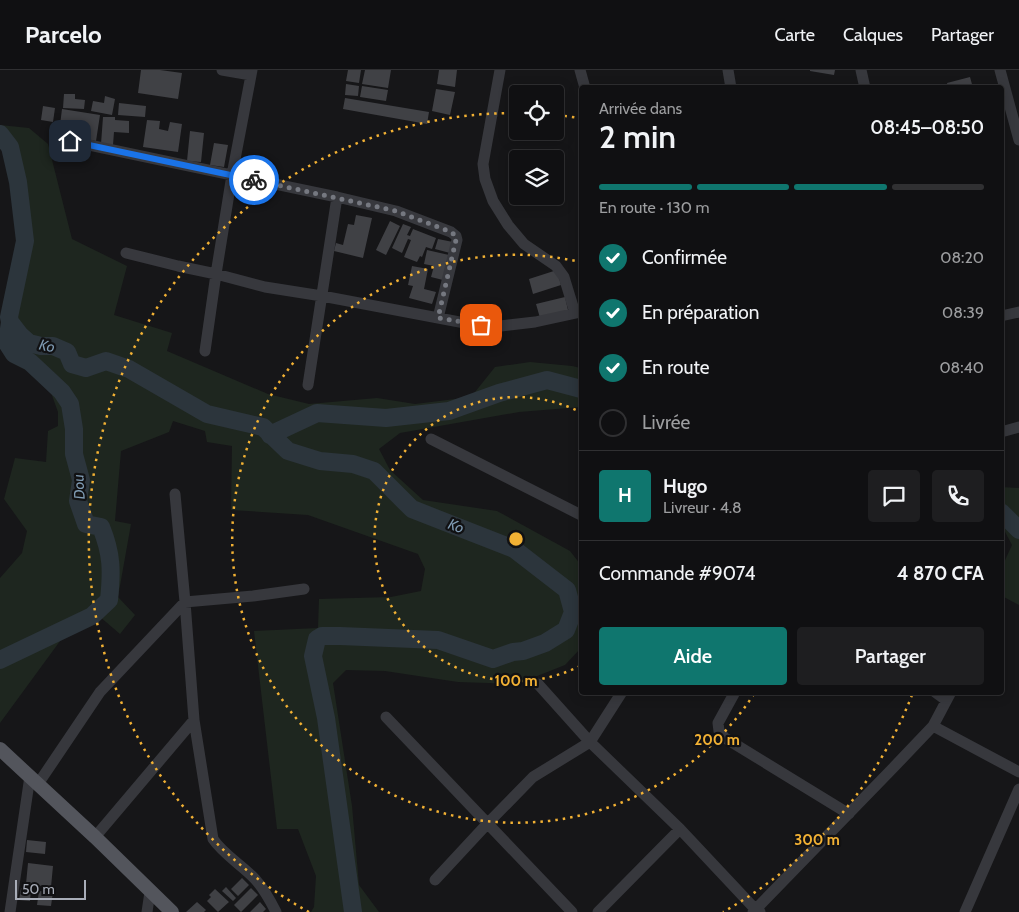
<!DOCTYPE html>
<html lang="fr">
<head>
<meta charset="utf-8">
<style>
	body { margin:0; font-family:Cabin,sans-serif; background:#1e1e20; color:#f1f3f6; height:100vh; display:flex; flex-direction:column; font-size:19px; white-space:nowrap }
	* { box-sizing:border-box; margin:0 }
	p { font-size:16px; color:#9c9d9f }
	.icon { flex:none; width:28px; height:28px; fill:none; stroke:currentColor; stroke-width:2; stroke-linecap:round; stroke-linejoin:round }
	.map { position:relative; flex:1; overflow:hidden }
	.sheet { position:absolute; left:579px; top:15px; width:425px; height:610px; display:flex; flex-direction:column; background:#101012; border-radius:5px; box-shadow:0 2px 12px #0003,0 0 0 1px #303032 }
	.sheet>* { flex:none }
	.controls { position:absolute; left:509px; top:15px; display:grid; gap:10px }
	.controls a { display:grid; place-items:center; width:55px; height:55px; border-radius:5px; background:#101012; box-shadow:0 2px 12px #0003,0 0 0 1px #303032; font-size:25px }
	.scale { position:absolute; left:15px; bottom:12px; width:71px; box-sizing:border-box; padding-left:5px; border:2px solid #a8adb8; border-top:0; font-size:14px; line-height:18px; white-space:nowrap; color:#a8adb8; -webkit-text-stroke:4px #111113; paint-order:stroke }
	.pin { position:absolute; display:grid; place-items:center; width:42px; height:42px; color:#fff; margin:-21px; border-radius:10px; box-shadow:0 2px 8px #0006 }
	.courier { position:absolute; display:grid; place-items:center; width:50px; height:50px; margin:-25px; border:4px solid #1a73e8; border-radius:50%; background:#fff; color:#222; box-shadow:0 1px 6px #0007 }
	.headline em { font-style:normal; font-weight:600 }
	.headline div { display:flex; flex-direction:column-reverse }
	.headline { display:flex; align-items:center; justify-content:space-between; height:85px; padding:0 20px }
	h1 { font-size:32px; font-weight:600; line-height:38px }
	.bar { display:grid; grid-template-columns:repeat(4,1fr); gap:8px 5px; align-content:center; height:60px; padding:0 20px }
	.bar i { height:6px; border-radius:4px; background:#303032 }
	.bar .on { background:#0f766e }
	.bar p { grid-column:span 4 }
	.line { display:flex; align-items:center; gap:12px; padding:0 20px; border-top:1px solid #303032 }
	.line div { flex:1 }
	.round { display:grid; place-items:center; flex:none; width:52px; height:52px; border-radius:5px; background:#1e1e20 }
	ol { padding:0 20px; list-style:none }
	li { display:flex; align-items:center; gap:15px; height:55px }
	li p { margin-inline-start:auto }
	li .icon { padding:5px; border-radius:50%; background:#0f766e; color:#fff; stroke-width:4 }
	li:last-child { color:#9c9d9f }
	li i { width:28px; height:28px; border:2px solid #303032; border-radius:50% }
	.button { display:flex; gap:10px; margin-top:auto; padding:10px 20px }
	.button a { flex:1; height:58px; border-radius:5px; background:#0f766e; color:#fff; font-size:20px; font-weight:600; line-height:58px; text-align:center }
	.button a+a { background:#1e1e20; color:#f1f3f6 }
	header { display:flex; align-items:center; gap:30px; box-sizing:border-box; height:70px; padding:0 25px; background:#101012; border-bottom:1px solid #303032 }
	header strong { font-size:24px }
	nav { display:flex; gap:28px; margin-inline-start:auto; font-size:18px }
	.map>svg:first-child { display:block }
	.green { fill:#1e261f }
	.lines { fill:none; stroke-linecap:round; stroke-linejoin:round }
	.river { stroke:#2c353c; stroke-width:18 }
	.building { fill:#404145 }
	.minor { stroke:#37383d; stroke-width:11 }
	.major { stroke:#53555c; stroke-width:14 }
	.done { stroke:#757880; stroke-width:5; stroke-dasharray:0 9 }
	.route { stroke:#1a73e8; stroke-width:6 }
	.ring { fill:none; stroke:#f2b134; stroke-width:2.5; stroke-dasharray:2.5 5 }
	.labels { text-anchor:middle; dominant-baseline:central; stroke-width:4.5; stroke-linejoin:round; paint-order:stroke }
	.water-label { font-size:15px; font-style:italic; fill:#7f9bb3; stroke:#111113 }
	.centre { fill:#f2b134; stroke:#111113; stroke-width:2.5 }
	.ring-label { font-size:15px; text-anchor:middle; font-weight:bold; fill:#f2b134; stroke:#111113; stroke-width:4.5; stroke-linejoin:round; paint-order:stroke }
</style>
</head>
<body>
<header>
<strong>Parcelo</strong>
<nav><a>Carte</a><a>Calques</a><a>Partager</a></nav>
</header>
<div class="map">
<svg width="1019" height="842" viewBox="0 0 1019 842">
	<rect width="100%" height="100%" fill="#161618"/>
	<path class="green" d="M0,55L29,58L48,74L72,169L127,196L114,245L172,263L167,281L268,324L309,334L377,328L415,334L471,327L495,297L530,292L572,296L581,298V337L519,342L400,363L379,379L390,400L423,430L497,441L570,481L581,495V578L565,595L517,614L458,612L385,601L346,600L333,613L352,736L359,815L379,842H311L314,837L316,806L298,759H277L254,561L318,558L319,529L391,527L421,521L425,499L418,484L308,445L231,440L232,376L207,372L205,361L173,351L169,362L121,381L115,451L131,454L118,527L135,545L120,564L99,546L63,567L0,653V508L22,483L27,461L4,429L15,388L46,392L48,361L58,356V342L45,306L30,292L14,284L7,273L10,252L9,247L25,171L18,112L10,77L0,64Z
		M1001,417L1019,418V535L1002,526L1001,524V499L1012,475L1003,458H1001Z"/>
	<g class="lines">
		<path class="river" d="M0,64L10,77L18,112L25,171L9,247L10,252L20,265L29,273L41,276H53L67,282L72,294L86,298L106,291L129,299L207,344L263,357L288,381L320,391L353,394L374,401L412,439L514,479L567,520L573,542L566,560L545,573L523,581L513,582L493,589L438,570L340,566H322L317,569L313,586L326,648L353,842
			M270,365L317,343L386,348L449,341L499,323L547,310L581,319
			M1001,442L1019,460
			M0,590L92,546L109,530C112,501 112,484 101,457L86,454L78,431L81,410L74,384V359L70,334L62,322L45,306L30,292L14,284L7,273L10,252"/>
	</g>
	<path class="building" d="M141,0H160L182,3L178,29L138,23Z
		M348,0H361L359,13L346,11Z
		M365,0H391L388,18L362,14Z
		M439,0H457L455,17L437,14Z
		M810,0H835L834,5L810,1Z
		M970,7L973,18H948L947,13Z
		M346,14L359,16L358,26L345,25Z
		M362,16L388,20L386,31L360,27Z
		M436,19L455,22L450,45L432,41Z
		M64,24H75V29L85,30L84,39L63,38Z
		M105,26L115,29L112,45L91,41L93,31L104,33Z
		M345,28L429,42L427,54L343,39Z
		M119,33L146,36L145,47L118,45Z
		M43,36L55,38L53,52L41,50Z
		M62,39L100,45L96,71L86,69L87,59L60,55Z
		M103,47H115V50L129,51V63L114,62L113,75L101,74Z
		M147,50L160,51L159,59L168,61L170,52L182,54L178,82L143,77Z
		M190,61L204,63L201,92L187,91Z
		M214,73L228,75L224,97L210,95Z
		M356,145L372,148L363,188L334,181L336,173L343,175L348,154L354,155Z
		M390,151L400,156L386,185L376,180Z
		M403,154L411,157L407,165L410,166L413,159L436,168L432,179L426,177L422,187L420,186L417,192L404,187L411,170L408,169L402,183L392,178Z
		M438,169L453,172L450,183L435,179Z
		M427,180L449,185L443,210L431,207L434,196L424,194Z
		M412,196L428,199L424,219L436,222L432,234L409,228L413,216L408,215Z
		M557,200L561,215L533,224L529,209Z
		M565,227L568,240L540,248L536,234Z
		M27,770L46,772L45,784L26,782Z
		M28,793L53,796L51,817L26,814Z
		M242,808L249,815L238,826L231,819Z
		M226,817L236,828L233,831L222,821Z
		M21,818L31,819L30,831L19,830Z
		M251,818L258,825L241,842L234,835Z
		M215,819L229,832L218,842L207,831L211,827L209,825Z
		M39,821L53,822L51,836L37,835Z
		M197,832L206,840L204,842H186Z
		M260,832L266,839L263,842H250Z"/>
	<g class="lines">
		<path class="minor" d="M222,0L251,5
			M500,0L483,94L485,109L493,131L508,155L524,174L556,196L564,207L575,243
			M580,0L585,18
			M728,0L731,18
			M861,0L865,18
			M1000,0L1019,70
			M70,71L337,127L396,141L451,162L456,166L457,170L438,248
			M126,183L178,196L216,204L265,217L322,226L470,254L492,257L535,252L581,242
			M1001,246L1019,242
			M205,281L216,204L232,105L252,0
			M308,315L337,127
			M1001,362L1019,357
			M431,369L581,445
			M175,424L185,532L194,650L213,769C224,785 242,795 255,809C264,819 270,830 276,842
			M538,614L590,672L680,759L756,840L760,842
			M735,622L718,653L719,661L725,668L849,744
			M935,622L946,630
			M386,647L572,842
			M933,656L1019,702
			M38,714L100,622L185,532L253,526L304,519
			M95,767L194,650
			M435,810L487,754L533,707L590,672L622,622
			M10,842L30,706
			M147,842L150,822
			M598,842L680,759
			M753,842L893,698L933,656L951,622
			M965,842L1019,719"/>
		<path class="major" d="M0,679L95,767L172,842"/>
	</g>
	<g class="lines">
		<path class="done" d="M254,110L396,141L451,162L456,166V170L438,248L481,255"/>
		<path class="route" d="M70,71L254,110"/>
	</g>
	<g class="ring">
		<path d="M580 596A142 142 0 1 1 580 342"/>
		<path d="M754 624A284 284 0 1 1 580 192"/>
		<path d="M912 625A426 426 0 0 1 723 842M309 842A426 426 0 0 1 516 43M557 45A426 426 0 0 1 579 48"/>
	</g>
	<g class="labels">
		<g class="water-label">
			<text transform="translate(47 276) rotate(13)">Ko</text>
			<text transform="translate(79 417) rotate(-93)">Dou</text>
			<text transform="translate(456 456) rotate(21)">Ko</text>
		</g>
	</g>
	<circle cx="516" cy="469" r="8" class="centre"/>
	<g class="ring-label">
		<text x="516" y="616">100 m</text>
		<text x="717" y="675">200 m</text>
		<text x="817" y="775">300 m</text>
	</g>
</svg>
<div class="controls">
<a><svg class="icon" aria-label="locate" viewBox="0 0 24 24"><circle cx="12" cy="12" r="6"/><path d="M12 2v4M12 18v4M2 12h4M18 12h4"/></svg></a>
<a><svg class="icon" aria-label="layers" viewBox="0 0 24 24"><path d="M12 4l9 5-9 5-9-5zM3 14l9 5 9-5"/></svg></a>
</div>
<div class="scale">50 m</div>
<div class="pin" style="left:481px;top:255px;background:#ea580c"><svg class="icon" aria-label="bag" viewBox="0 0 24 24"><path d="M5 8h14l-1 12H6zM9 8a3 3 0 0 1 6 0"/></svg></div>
<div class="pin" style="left:70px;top:71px;background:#1f2937"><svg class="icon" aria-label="home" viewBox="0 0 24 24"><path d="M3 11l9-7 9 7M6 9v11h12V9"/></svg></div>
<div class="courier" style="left:254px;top:110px"><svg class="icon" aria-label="bike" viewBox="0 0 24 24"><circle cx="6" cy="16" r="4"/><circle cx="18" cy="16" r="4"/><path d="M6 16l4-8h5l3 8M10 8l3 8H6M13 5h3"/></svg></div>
<section class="sheet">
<div class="headline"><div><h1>2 min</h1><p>Arrivée dans</p></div><em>08:45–08:50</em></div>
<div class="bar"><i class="on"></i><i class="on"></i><i class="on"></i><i></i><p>En route · 130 m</p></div>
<ol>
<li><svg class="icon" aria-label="check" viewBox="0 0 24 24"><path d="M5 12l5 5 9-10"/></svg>Confirmée<p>08:20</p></li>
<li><svg class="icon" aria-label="check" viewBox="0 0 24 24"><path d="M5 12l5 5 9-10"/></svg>En préparation<p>08:39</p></li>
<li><svg class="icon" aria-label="check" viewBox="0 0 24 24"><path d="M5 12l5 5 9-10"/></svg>En route<p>08:40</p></li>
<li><i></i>Livrée</li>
</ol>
<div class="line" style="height:90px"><b class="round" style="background:#0f766e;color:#fff">H</b><div><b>Hugo</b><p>Livreur · 4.8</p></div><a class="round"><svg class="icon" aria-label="chat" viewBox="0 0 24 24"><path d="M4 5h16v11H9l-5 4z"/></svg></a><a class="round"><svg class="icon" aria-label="phone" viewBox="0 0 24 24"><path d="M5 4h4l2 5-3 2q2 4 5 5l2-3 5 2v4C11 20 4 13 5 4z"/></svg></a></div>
<div class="line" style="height:65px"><div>Commande #9074</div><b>4 870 CFA</b></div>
<div class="button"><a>Aide</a><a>Partager</a></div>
</section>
</div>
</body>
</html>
